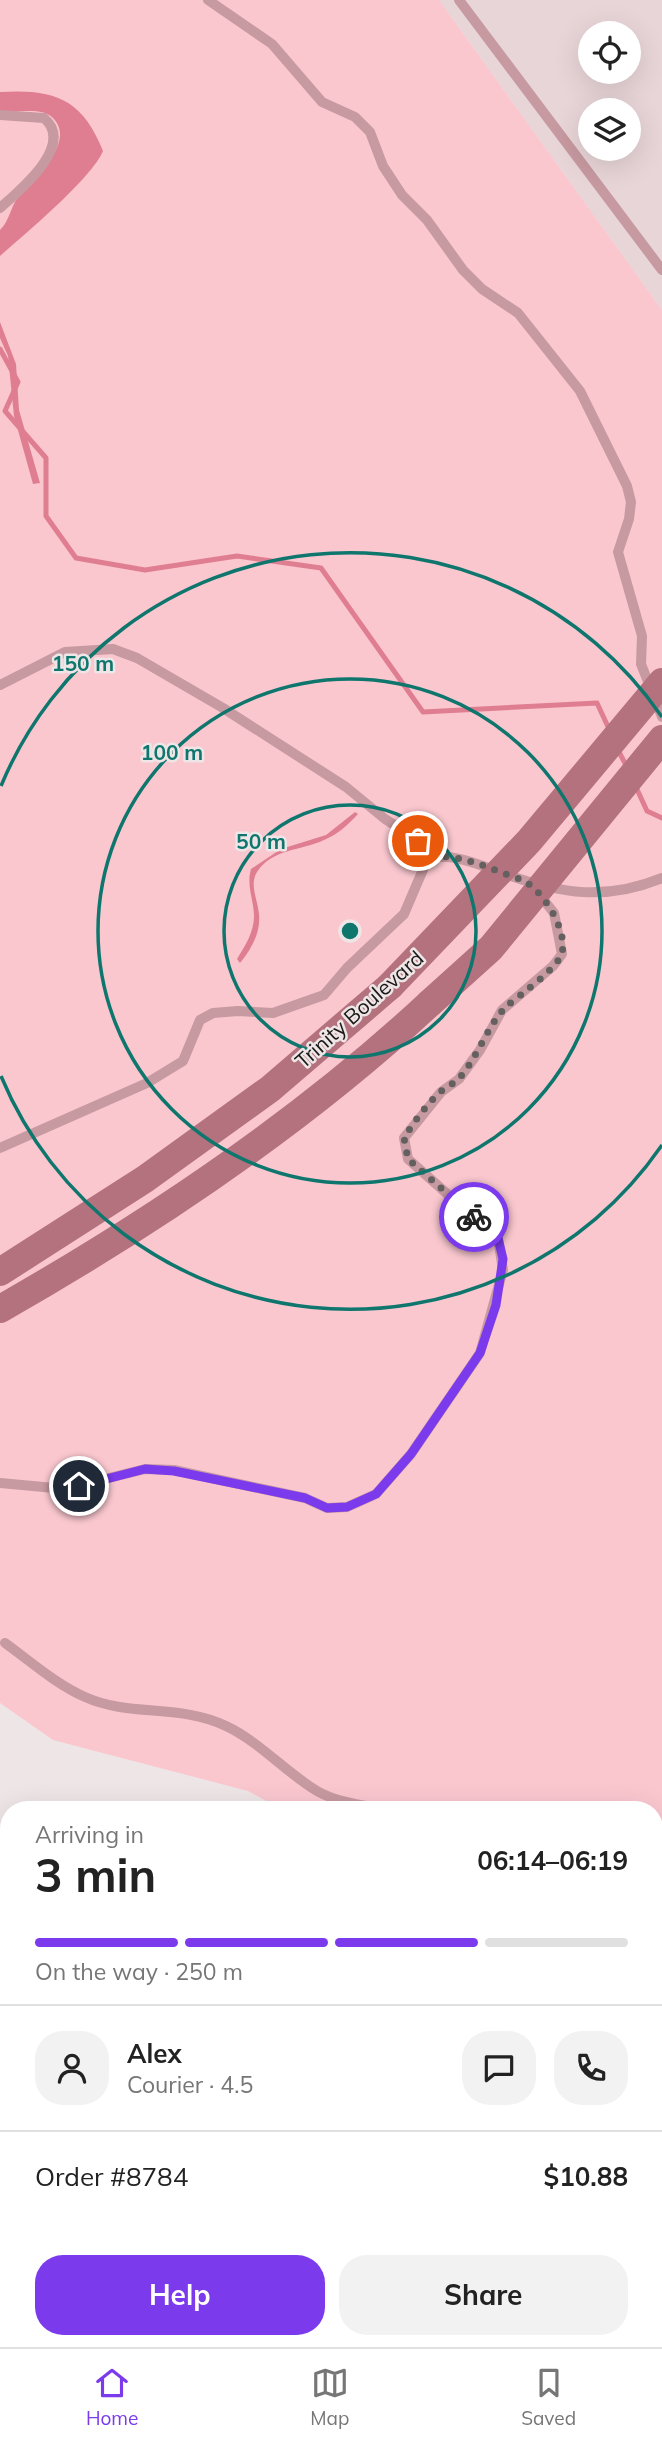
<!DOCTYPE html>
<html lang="en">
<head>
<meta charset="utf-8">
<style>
	body { margin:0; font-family:Mulish,sans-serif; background:#f2f2f2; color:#222; height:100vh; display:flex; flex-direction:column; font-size:26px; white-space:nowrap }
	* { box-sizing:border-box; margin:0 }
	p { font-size:23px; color:#767676 }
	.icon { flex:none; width:38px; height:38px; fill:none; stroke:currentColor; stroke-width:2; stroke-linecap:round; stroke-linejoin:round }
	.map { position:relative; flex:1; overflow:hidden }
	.sheet { position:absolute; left:0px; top:1801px; width:663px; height:548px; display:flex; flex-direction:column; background:#fff; border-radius:28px 28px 0 0; box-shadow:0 7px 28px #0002 }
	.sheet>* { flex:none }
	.buttons { position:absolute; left:578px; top:21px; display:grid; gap:14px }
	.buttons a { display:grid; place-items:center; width:63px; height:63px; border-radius:50%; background:#fff; box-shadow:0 7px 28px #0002; font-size:35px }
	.pin { position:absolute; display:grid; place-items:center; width:60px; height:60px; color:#fff; margin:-30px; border:4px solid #fff; border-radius:50%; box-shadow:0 2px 7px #0007 }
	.courier { position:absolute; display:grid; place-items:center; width:70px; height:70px; margin:-35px; border:5px solid #7c3aed; border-radius:50%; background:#fff; color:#222; box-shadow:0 2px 9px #0007 }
	.summary em { font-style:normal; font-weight:700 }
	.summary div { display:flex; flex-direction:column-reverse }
	.summary { display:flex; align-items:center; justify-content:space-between; height:119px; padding:0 35px }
	h1 { font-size:46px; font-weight:700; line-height:52px }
	.bar { display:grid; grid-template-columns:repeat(4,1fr); gap:10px 7px; align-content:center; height:84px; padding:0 35px }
	.bar i { height:9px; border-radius:5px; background:#e0e0e0 }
	.bar .selected { background:#7c3aed }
	.bar p { grid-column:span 4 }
	.line { display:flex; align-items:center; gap:18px; padding:0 35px; border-top:2px solid #e0e0e0 }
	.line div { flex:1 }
	.round { display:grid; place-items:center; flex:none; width:74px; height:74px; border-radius:28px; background:#f2f2f2 }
	.button { display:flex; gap:14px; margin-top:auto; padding:14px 35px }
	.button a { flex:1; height:80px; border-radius:28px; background:#7c3aed; color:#fff; font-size:28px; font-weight:700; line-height:80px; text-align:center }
	.button a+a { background:#f2f2f2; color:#222 }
	.tabs { display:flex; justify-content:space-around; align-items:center; height:98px; border-top:2px solid #e0e0e0; background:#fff; font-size:19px; color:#767676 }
	.tabs a { display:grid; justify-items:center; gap:4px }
	.tabs .selected { color:#7c3aed }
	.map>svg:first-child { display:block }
	.built { fill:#e8d5d8; fill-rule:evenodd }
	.green { fill:#fac7cf }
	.water { fill:#e07e91 }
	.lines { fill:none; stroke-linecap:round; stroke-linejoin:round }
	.stream { stroke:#e07e91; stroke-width:5 }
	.service { stroke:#c799a0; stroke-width:10 }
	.minor { stroke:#c799a0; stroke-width:19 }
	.secondary { stroke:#b3727d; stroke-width:28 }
	.secondary-bridge { stroke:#b3727d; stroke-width:28 }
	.done { stroke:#656060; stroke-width:7; stroke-dasharray:0 12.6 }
	.route { stroke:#7c3aed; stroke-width:9 }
	.ring { fill:none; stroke:#0f766e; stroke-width:3.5 }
	.labels { text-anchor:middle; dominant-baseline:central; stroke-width:5; stroke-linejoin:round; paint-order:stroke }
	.street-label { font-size:21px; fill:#1b1818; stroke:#eee5e6 }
	.centre { fill:#0f766e; stroke:#eee5e6; stroke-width:3.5 }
	.ring-label { font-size:21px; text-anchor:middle; font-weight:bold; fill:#0f766e; stroke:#eee5e6; stroke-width:5; stroke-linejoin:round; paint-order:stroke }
</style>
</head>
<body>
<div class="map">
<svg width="662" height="2347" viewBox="0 0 662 2347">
	<rect width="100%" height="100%" fill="#eee5e6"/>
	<path class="built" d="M439,0H662V310ZM590,33H628V72H590ZM590,110H628V149H590Z"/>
	<path class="green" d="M0,0H439L662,310V1889H655L654,1810L281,1809L248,1791L53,1740L0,1703Z
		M9,2282V2340H295L320,2347H0V2285Z
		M655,2288H662V2347H365L378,2340H654Z"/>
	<path class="water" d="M0,92C54,89 82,98 103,151C92,178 24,235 0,256V230C10,220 10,208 18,197C29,180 78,144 53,118C41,106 16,114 0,111Z
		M0,322L16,364L19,410L40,483L33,484L14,416L8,356L0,338Z
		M355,812L358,814C349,824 337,835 324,840C301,851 273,848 257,872C249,884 258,901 259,914C261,933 251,949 240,963L237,959C245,946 254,932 254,916C254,900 246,886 251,869L281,849L326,835Z"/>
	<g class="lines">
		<path class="stream" d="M0,349L18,382L5,411L46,458V516L76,558L145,570L237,556L321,568L423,712L597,703L610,731
			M618,750L628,769
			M635,785L647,811L662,818"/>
		<path class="service" d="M208,0L272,44L322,102L355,117L370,132L383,166L402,195L427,220L463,270L482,289L518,313L580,391L627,486L631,502L629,519L618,552L642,636L641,664L662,717
			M459,0L662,270
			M0,115L44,118C76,145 19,191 0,208
			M0,685L65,652L113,649L137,658L223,708L346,787L385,819L418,840L428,858
			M428,858C456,853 479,865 505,874C561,894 606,901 662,878
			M0,1148L147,1083L183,1061L200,1020L213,1013L238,1011L273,1013L324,995L347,968L404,914L428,858
			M0,1483L65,1489L145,1469L174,1470L305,1498L327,1508L347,1507L376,1494L411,1454L480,1353L503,1270L498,1239L408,1159L404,1138L441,1092L459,1079L480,1050L502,1010L553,966L562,954L554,913L539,894
			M5,1643C30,1661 57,1685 85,1697C129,1717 181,1704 226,1726C260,1742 285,1772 317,1791C338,1803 361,1804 384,1810
			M654,1838L662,1835
			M654,2051L662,2048"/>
		<path class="minor" d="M654,1966L662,1963
			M0,2225L9,2221"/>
		<path class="secondary" d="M0,1272L145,1179L270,1089L390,986
			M0,1309C153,1222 301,1123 430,1003"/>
		<path class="secondary-bridge" d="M390,986L529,841L662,682
			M430,1003L491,948L662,739"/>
	</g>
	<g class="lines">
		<path class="done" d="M418,841L428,858C460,852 489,869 520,879C541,887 568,929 562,953C558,968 521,994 508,1005C491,1019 478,1056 461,1076C456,1083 447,1086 440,1092C426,1105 414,1122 404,1138L408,1159L474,1217"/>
		<path class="route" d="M79,1486L145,1469L174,1471L305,1498L327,1508L347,1507L376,1494L411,1454L480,1353L496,1305L503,1259L498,1238L474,1217"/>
	</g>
	<g class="ring">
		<circle cx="350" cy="931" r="126"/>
		<circle cx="350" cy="931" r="252"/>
		<path d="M662 1145A378 378 0 0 1 1 1076M1 786A378 378 0 0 1 662 717"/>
	</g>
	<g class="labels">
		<g class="street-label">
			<text transform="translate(359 1009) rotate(-42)">Trinity Boulevard</text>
		</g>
	</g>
	<circle cx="350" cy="931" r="10" class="centre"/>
	<g class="ring-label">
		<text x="83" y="671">150 m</text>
		<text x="172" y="760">100 m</text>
		<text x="261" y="849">50 m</text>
	</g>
</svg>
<div class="buttons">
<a><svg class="icon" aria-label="locate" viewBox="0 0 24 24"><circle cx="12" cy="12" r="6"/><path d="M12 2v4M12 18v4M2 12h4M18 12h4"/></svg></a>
<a><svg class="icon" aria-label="layers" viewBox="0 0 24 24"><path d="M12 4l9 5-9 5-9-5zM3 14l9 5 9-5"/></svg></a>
</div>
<div class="pin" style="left:418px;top:841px;background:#ea580c"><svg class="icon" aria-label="bag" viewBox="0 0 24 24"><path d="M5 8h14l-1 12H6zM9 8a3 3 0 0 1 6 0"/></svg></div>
<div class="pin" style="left:79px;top:1486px;background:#1f2937"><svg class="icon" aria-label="home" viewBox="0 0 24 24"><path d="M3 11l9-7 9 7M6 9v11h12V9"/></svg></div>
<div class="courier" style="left:474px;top:1217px"><svg class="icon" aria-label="bike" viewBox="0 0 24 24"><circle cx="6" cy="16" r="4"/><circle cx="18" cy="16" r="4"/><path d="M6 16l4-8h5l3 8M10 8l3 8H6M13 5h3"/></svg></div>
<section class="sheet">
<div class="summary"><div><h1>3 min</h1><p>Arriving in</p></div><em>06:14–06:19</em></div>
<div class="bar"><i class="selected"></i><i class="selected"></i><i class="selected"></i><i></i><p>On the way · 250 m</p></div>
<div class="line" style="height:126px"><a class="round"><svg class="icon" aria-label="person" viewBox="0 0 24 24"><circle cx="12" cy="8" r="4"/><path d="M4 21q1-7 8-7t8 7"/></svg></a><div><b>Alex</b><p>Courier · 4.5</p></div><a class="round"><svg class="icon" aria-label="chat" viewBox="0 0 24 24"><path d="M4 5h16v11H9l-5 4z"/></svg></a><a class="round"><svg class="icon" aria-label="phone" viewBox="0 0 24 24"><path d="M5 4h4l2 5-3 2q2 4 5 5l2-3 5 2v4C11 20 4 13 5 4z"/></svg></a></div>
<div class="line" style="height:91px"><div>Order #8784</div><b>$10.88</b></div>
<div class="button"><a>Help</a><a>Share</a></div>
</section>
</div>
<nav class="tabs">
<a class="selected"><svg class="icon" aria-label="home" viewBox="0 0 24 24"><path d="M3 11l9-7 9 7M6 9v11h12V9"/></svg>Home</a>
<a><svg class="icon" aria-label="map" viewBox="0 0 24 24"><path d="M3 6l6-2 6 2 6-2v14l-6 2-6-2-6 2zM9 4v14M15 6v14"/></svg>Map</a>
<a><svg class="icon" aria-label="saved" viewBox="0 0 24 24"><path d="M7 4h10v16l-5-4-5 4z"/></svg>Saved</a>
</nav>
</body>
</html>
